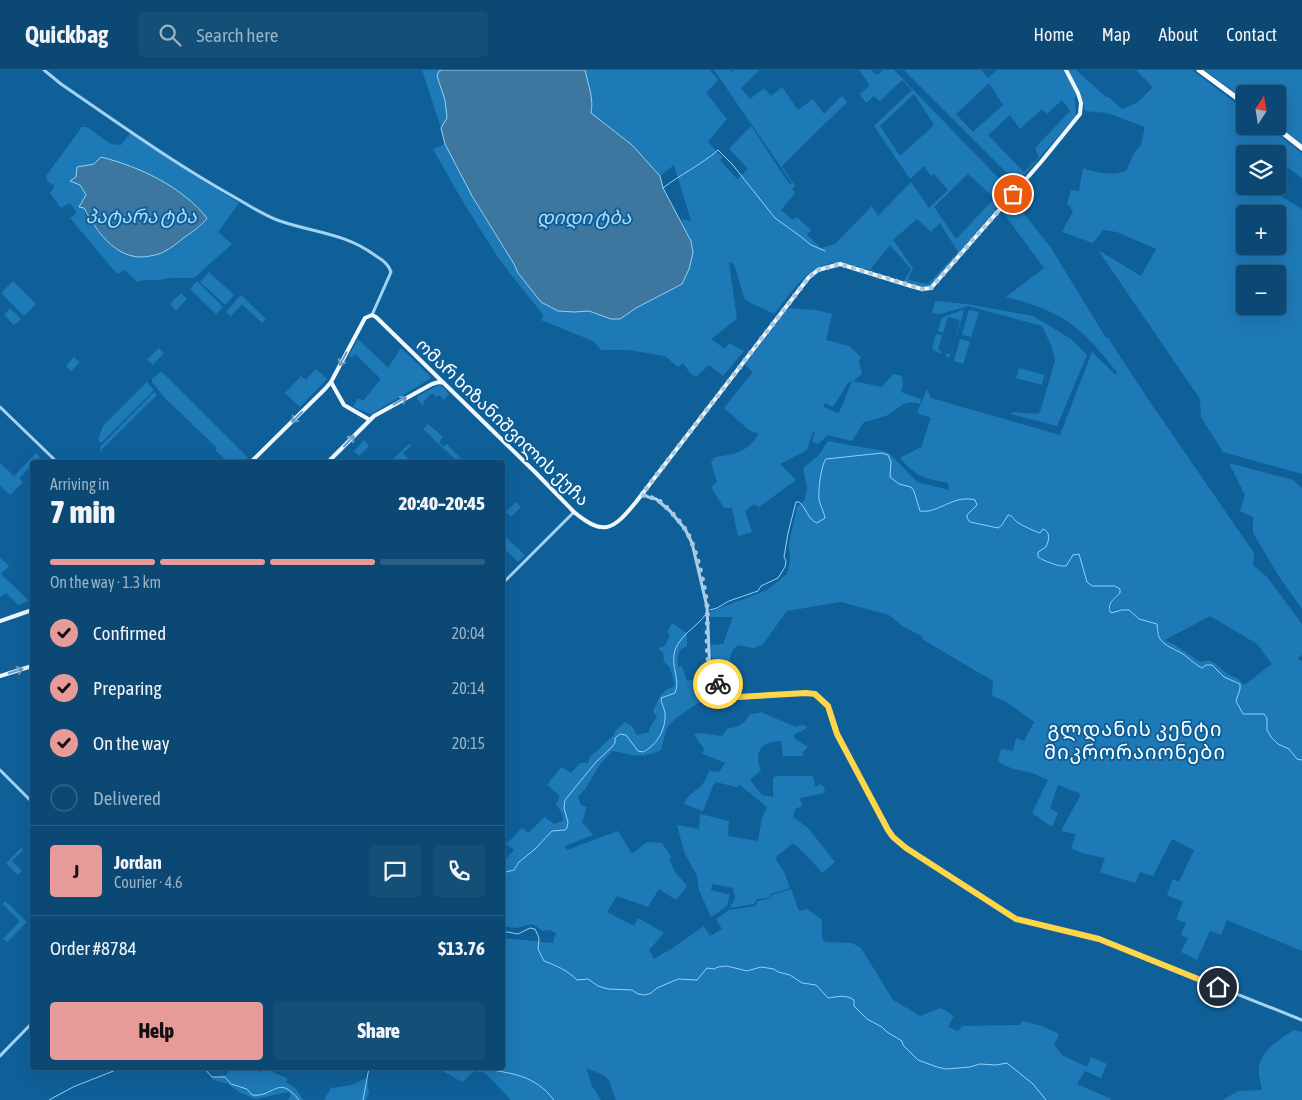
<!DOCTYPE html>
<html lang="en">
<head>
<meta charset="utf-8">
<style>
	body { margin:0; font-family:"Asap Condensed","Noto Sans Georgian",sans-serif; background:#144f78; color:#f1f3f6; height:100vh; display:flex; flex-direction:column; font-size:19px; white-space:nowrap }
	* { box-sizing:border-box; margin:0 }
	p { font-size:16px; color:#9ab2c4 }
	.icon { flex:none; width:28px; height:28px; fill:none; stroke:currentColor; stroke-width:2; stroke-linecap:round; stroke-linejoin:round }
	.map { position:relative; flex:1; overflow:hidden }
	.panel { position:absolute; left:30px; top:390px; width:475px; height:610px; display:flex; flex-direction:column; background:#0b4873; border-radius:5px; box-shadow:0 5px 20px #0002,0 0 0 1px #2b6085 }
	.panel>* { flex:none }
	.needle { width:32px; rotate:12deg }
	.tools { position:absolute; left:1236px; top:15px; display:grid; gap:10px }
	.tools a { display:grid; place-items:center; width:50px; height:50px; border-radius:5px; background:#0b4873; box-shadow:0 5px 20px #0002,0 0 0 1px #2b6085; font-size:25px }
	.pin { position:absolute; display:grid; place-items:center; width:42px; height:42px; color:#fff; margin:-21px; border:2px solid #fff; border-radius:50%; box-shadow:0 1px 5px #0007 }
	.courier { position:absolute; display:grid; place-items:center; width:50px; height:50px; margin:-25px; border:4px solid #ffd54a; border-radius:50%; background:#fff; color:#222; box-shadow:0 1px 6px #0007 }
	.overview em { font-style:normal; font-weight:800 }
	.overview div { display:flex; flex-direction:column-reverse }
	.overview { display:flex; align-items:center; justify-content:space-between; height:85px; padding:0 20px }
	h1 { font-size:32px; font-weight:800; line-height:38px }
	.bar { display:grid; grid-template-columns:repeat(4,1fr); gap:8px 5px; align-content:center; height:60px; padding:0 20px }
	.bar i { height:6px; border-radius:4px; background:#2b6085 }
	.bar .selected { background:#e69b98 }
	.bar p { grid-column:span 4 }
	.line { display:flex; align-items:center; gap:12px; padding:0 20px; border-top:1px solid #2b6085 }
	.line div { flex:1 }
	.round { display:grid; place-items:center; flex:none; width:52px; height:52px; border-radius:5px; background:#144f78 }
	ol { padding:0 20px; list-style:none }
	li { display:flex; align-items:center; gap:15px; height:55px }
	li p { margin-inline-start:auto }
	li .icon { padding:5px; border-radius:50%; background:#e69b98; color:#111; stroke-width:4 }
	li:last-child { color:#9ab2c4 }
	li i { width:28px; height:28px; border:2px solid #2b6085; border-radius:50% }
	.action { display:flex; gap:10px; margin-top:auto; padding:10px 20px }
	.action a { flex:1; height:58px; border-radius:5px; background:#e69b98; color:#111; font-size:20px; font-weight:800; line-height:58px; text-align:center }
	.action a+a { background:#144f78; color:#f1f3f6 }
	header { display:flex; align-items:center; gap:30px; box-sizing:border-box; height:70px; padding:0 25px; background:#0b4873; border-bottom:1px solid #2b6085 }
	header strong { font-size:24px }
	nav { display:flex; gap:28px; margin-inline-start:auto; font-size:18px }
	.search { width:350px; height:45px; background:#144f78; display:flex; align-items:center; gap:12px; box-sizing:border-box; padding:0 18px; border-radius:5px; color:#9ab2c4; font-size:19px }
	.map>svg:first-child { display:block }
	.green { fill:#1e7ab7; fill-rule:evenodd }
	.water { fill:#3d77a0; stroke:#92d1f8 }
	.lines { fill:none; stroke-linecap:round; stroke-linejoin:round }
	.stream { stroke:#92d1f8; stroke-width:1 }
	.minor { stroke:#a1d3f5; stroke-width:3 }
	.major { stroke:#eff7ff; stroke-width:4 }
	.highway { stroke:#fff; stroke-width:5 }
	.oneway { stroke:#699cc2 }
	.done { stroke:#abc7db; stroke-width:5; stroke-dasharray:0 9 }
	.route { stroke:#ffd54a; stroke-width:6 }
	.labels { text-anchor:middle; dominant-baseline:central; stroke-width:4; stroke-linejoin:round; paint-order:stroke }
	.street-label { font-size:18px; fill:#fff; stroke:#0f6099 }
	.water-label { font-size:19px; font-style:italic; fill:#adddfb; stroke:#0f6099 }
	.quarter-label { font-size:20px; letter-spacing:1px; fill:#fff; stroke:#0f6099 }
</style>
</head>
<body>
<header>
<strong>Quickbag</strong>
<div class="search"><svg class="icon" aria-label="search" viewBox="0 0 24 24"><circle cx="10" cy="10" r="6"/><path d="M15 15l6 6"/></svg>Search here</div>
<nav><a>Home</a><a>Map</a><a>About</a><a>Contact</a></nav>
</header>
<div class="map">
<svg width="1302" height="1030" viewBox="0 0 1302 1030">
	<rect width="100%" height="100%" fill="#0f6099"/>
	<path class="green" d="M422,0H442L439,1L437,6L445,30L447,48L441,58Z
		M585,0H710L718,10L706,23L727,49L708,72L722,87L720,90L737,109L748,99L729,79L751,56L790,115L792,113L714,0H729L731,2L734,0H759L741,18L750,29L764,18L771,26L782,17L798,40L813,29L824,44L842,26L847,32L782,96L795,116L792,119L795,123L781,140L793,150L797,147L811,160L807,165L821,178L835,174L872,136L878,146L911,112L929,138L948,120L934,104L931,106L924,96L910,109L874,56L912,20L902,10L880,31L874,26L866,33L860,24L870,15L859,0H871L877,5L883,0H894L1011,121L930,217H925L904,211L911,199L890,175L870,200C862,198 852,194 844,193C810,189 792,222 774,244L745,230L734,194L729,192L737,249L711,269L725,279L729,273L744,281L723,306L709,295L696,307L690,303L683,293L678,297L665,286L629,280H601L593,271L541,250L544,246L499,189L463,132L433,79L445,74L449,79L475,132L514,194L518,203L529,215L574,242L589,241L600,245L620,249L636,238L682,214L691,171L681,149L691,151L674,95L660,106L632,75L591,43C594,29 588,14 585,0ZM914,24L934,55L900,86L880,56ZM968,104L990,124L993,130L956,169L934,137ZM917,149L931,162L940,153L958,182L929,213L927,214L908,210L913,198L893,170Z
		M904,0H981L988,8L997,0H1063L1077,25L1075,28L1076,46L1017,113ZM989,13L1003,35L973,62L956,44ZM1062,30L1070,41L1035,78L1039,87L1024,102L988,65L1010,45L1020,59L1042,39L1047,44Z
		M1068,0H1076L1106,27H1109L1122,39L1137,33L1153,17L1136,0H1192L1245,40V56H1267L1302,83V108L1278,90V84H1245V116H1264L1302,139V404L1223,382L1201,347L1200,329L1098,180L1141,206L1156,179L1117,162L1103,160L1093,173L1062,162L1073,141L1067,133L1071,120L1079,121L1083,98C1098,103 1110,106 1126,101L1134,83L1141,75L1145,57L1107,43L1085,41L1080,22ZM1245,144H1278V176H1245ZM1245,204H1278V236H1245Z
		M1205,0H1302V75L1278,56V24H1245V30Z
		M82,57H87L111,74L121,75L130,63L203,111L239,133L218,162L232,174L194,208H170L159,210H144L137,212L125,200L117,204L70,148L77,143L70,133L61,138L50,123L55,116L47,111L46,106ZM95,94L202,156L186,166L112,176C104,166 86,152 84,139C83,133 87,128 84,123C80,111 76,110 77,97Z
		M1008,134L1021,140L1051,178L1106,268H1108L1150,332L1254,483L1253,495L1267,507L1302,554V585L1298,588L1302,592V881L1227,850L1221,865L1210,861L1197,890L1181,882L1188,868L1181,865L1186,853L1176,849L1183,832L1167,825L1173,809L1179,812L1194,780L1172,769L1153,806L1140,802L1135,813L1100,802L1105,788L1082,783L1071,778L1076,764L1061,761L1081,724L1058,715L1050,738L1058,743L1052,757L1032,743L1048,710L1033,703L1013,699L998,692L1001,679L1013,681L1016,668L1024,671L1034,652L1005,631L992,626L993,611L922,569L923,567L901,555L889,545L841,532L787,541L763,574L754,578L738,575L733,580L725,600L738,601L741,625C712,620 712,598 711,575L723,574L733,547H710V542L767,520L787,504L790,490L789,474L797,437L805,430L807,418L803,398L818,386L828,371L883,381L890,384L917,412L949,420L948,413C924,408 917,407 900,388L921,377L931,348L917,343L927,319L931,328L1060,365L1092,282L1116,305L1117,302C1105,288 1094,273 1080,261C1060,243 1032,233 1006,227L1044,198L1002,141ZM1210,546L1257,574L1272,594L1244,615C1236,605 1236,609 1228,604C1218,598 1214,587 1200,592L1175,575L1165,570Z
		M209,202L234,225L225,235L200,212Z
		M13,211L36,234L24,246L1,223Z
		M197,211L223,237L216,244L190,219Z
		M181,223L187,229L176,240L170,234Z
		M241,225L266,249L262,253L242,234L231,246L226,242Z
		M935,231L966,234L1033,246L1071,269L1087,285L1057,356L1011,344L1013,342L1037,344L1040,342L1055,291L1052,277L1042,256L968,236L940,244L932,243Z
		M10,238L21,249L14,255L4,245Z
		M788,238L816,240L832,244L826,270L849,276L861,287L859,292L862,304L853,311L882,317L893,304L902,306L903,315L901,322L921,329L920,334C903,329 900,338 888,345C881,348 872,350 864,352L852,371L828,365L818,374L812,371L815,362L813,361L807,380L780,394L796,410L759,437L754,434L745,441L752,462L738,466L732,438H724L711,417L717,412L711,393L715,387C736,384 746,383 759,364L749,360L724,338L753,302L745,295ZM852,311C847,322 845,333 838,343L823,337L825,333L833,337L847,314Z
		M962,240L964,241L949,288L946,286V284H951L960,250L948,247L943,263L938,261L942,248Z
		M969,240L979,242L971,267L962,265Z
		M936,264L942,265L938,280L942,282L941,284L932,279Z
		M358,269L388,298L401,278L430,306V309L371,344L353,337L358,328L363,331L381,309L355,284L352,288L349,286Z
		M960,269L970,272L963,294L954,291Z
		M159,278L164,283L153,295L147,290Z
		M74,287L80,292L71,301L66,296Z
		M1019,298L1044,305L1042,315L1016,308Z
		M316,299L327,309L300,337L285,323L301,306L306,310Z
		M161,301L248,388L244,392H228L215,380L217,378L164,327L152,312V309Z
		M147,312L154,320L101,373L98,370L103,356Z
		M439,315L442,316L449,324L444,330L439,325L436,327L432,323L424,331L423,336L417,329L418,326Z
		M154,322L157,325L100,381L101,376Z
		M428,354L443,367L439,372L444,377L446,374L465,392H458L423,359Z
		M364,370L369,376L359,386L354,381Z
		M409,374L411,376L403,383L409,389L405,392L397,391L390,392Z
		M36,383L40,387L19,408L23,412L10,425L0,415V393L14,406Z
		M1229,393L1293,410L1302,418V539L1280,508L1253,463V447L1240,441L1245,425Z
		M516,432L521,437L511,447L506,442Z
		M502,464L525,485L518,492L503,477Z
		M0,487L9,496L1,504L29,531L18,535L6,523L0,527Z
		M672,553L687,563V576C676,581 678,586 678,597L682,596L687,611L709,606L715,615L724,621L714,631L698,633L676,648L667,657L661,680C653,684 642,687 632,685C625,684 619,681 612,681L599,696L585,719L578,727L581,735L587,737L582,752L593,765L565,776L567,780L618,761L632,784L647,772L662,773L672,788L669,789L675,802L687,816L676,830L659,819L648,837L617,826L607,842L634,856L638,848L664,863L649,880L654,889L671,879L704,856L710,866L722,859L716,849L729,840L755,836L758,831L770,829L772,825L791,819L799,841L807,839L822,850V869L826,872L852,873L861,878L893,930L920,946L941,938L954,946L948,957L958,961L962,956L1020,955L1022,951L1042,956L1059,964L1054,975L1062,985L1087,997L1091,987L1107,994L1101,1008L1085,1001L1077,1014L1111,1029L1110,1030H616C606,1004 612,1008 586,998L592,1016L601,1030H511L485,1003L475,1001L462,1012L437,998H502L503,868L553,873L556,863L550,860L542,861C530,849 527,857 515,858C511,858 506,856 503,856V792L514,780L506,774L522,758L528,763L545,747L554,754L563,751L562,743L556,734L560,726L547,715L561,697L571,703L580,693H588L590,687L615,664L614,662L625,652L632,656L637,665L650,662L649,659L657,647L653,641C658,630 662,619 675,616L670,598L664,592L663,582L659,580L661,576L664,577L670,565L667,562Z
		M761,642L796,657L800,655L806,656L807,658L794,665V668L808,677L803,682V686H783L781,671C761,671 753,683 761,700L750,710L762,725L773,727V708L776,706H813L815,717L821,714L824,717L825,723L800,728L802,736L795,739L793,747L808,758L835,792L822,803L811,790L793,773L775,788L784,802L790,818L771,824L769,828L757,829L754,834L730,838L735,828L733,818L712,814L711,820L730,825L727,836L711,847L699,820L697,806L684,782L677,755L699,759L700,744L729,751L728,766L758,771L762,748L767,737L740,715L736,717L716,712L713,716L703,741L684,734C687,723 699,721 704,712C707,708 706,705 710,701L719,702L725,693L701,683L705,680L694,665L698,663L722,666L728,658C738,658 745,653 750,644L759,643Z
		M21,778L23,780L12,791L22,801L18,805L6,793Z
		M5,831L27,852L7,872L3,869L20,851L2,834Z
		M1294,960L1302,962V1030H1223L1238,1021L1262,1020C1261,1013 1258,1004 1259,997C1262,979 1280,969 1294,960Z
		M231,998H249L261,1002L265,999L287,1008L286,1012L295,1018L303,1030H288L291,1025L288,1022L256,1029L241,1023L228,1014L213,1010L212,1007L226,1005Z
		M367,1008L369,1023L366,1030H324L331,1018L352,1015Z"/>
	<path class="water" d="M442,0H585C588,14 594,29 591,43L632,75L660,106L663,118L691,171L693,183L689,199L682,214L636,238L620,249H611L589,241L574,242L558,241L541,232L518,203L514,194L472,126L445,74L441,58L447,48L445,30L437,6L439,1Z
		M101,87C140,97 181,116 207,148C200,158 191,162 181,170C176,174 171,178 165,181C161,184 155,185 150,186C119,193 97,163 84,138L79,137L86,125L80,115L70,111L76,107L77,97L94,94Z"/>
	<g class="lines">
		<path class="stream" d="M663,118C681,104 701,95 718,80L732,94L775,148L800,166L811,175L825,181
			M710,540L717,538L729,531L758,521L761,516L778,508L785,497L786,491L784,487L788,463L796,432H799C807,438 807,449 817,453L825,448C824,441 820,436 819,429C818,421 821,395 826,389L882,383L888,385L891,392L890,407L899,414L911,417L914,421L920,441C939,444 953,424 975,430L977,435L967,445V448L970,452L998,458L1002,455L1008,445C1013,446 1013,449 1017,452C1021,455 1036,462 1040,463L1043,459C1051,462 1049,470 1046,477L1038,482V487C1044,491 1059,497 1066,496L1073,485L1079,484L1087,512L1092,516H1115L1120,519V523C1114,529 1106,534 1111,543L1122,540H1129L1139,549L1157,554C1158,559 1157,564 1160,569C1166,577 1175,579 1183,584C1190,589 1194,594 1202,598L1206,595H1212L1224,607L1240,614V619L1236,631L1243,644H1264L1267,648V660L1271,667L1278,674L1289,679L1297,689L1302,690
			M502,803L514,800L519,792L535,779L552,761L565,760L567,758L568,752L564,738L565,730L596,692L611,678L615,673V668L620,664L626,665L638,681L643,682C657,675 666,660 665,643C664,637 661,633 661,628L675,623C681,609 670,597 675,580C681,564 697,557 706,544
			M502,861L518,864L530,858L535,859L539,868L538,879L544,891C557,896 567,900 577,910L588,909L598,916L608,919L632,920L638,924L645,925L651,923L657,918L678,909L697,910L707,898L714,899L718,897L727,896L747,901L761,897L774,899L778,902L790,905L802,913L816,915L828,928C838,927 845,924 854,930V936L867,949L882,957L887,962L902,971L903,975L918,990L937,997L946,999L970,997L980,994L996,995L1007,993L1033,1014L1046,1030
			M204,998L212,1007H225L231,1014L247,1019L252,1025C274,1028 278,1003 299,1030
			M482,998C512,1004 534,1004 554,1030
			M145,1000L152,998
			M49,1030L73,1017L121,998
			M363,1030L369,998"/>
		<path class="minor" d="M44,0L61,14C118,53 175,94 236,128C250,136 265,146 280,151C315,163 345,163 376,186C383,190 389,195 391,202L372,245
			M0,337L57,392
			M642,423L648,427L656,429L670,441L685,459L692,473L707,537L710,603L715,612L720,616L737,627L806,623L815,624L828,635L837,664L888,760L893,767L906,778L1016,849L1099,869L1302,950
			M502,514L574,442
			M0,700L32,732
			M0,986L32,953"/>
		<path class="major" d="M331,312L344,335L370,350
			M251,392L325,319L331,312L365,248L372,245L376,247L535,402L574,442C604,467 613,460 636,432L809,207L818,200L840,194L911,216L922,219L931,218L1041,92L1080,44L1081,33L1078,23L1066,0
			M328,392L374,346L432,314L439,312L444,313
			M0,551L32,540
			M0,606L32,596"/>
		<path class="highway" d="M1199,0L1245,34
			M1274,56L1302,78"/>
	</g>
	<defs><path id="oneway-shaft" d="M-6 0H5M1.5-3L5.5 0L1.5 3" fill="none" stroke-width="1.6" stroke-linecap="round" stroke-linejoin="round" transform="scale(1.25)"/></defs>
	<g class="oneway">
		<use href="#oneway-shaft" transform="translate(343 289) rotate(118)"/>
		<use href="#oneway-shaft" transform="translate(400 331) rotate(-29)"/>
		<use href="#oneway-shaft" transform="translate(297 347) rotate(135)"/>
		<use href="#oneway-shaft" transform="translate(349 371) rotate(-47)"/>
		<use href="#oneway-shaft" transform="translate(16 601) rotate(-18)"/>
	</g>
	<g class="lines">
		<path class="done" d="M718,614C702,598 709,558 707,536C705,517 696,475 685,459C681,452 663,432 656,429C651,427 647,428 642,424L809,207L818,200L840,194L922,219L931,218L1013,124"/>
		<path class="route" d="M718,614L738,627L806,623L815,624L828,636L837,664L888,760L893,767L906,778L1016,849L1099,869L1218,917"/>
	</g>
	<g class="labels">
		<g class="street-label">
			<text transform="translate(503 352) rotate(44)">ომარ ხიზანიშვილის ქუჩა</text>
		</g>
		<g class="water-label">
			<text x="141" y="146">პატარა ტბა</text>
			<text x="584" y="147">დიდი ტბა</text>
		</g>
		<g class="quarter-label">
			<text x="1135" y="658">გლდანის კენტი<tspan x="1135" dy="23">მიკრორაიონები</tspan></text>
		</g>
	</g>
</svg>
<div class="tools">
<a><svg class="needle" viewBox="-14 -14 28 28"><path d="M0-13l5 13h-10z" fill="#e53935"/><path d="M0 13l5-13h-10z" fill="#9ab2c4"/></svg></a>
<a><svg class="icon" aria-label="layers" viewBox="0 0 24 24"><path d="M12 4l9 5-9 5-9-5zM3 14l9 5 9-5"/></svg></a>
<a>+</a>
<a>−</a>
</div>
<div class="pin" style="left:1013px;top:124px;background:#ea580c"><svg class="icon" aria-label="bag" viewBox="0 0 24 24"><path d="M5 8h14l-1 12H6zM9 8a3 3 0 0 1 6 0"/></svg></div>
<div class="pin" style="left:1218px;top:917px;background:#1f2937"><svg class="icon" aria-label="home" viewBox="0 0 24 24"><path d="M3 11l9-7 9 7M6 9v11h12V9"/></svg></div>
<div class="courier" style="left:718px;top:614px"><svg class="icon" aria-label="bike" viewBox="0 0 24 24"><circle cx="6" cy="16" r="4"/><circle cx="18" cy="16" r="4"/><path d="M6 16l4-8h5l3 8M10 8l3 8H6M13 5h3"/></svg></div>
<section class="panel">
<div class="overview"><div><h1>7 min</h1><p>Arriving in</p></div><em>20:40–20:45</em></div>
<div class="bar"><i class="selected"></i><i class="selected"></i><i class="selected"></i><i></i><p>On the way · 1.3 km</p></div>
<ol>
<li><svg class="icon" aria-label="check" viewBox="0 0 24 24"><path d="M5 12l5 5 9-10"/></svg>Confirmed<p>20:04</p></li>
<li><svg class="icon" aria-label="check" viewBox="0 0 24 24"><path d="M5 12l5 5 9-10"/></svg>Preparing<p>20:14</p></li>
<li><svg class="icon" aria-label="check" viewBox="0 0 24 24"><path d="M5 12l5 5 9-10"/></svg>On the way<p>20:15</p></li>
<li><i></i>Delivered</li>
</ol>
<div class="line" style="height:90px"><b class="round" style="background:#e69b98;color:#111">J</b><div><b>Jordan</b><p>Courier · 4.6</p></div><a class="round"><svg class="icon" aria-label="chat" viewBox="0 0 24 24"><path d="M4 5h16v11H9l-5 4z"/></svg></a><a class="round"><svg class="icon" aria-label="phone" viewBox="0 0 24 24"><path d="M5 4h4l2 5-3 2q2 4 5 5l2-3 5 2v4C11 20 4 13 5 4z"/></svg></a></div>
<div class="line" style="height:65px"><div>Order #8784</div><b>$13.76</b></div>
<div class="action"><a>Help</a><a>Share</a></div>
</section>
</div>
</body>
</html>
